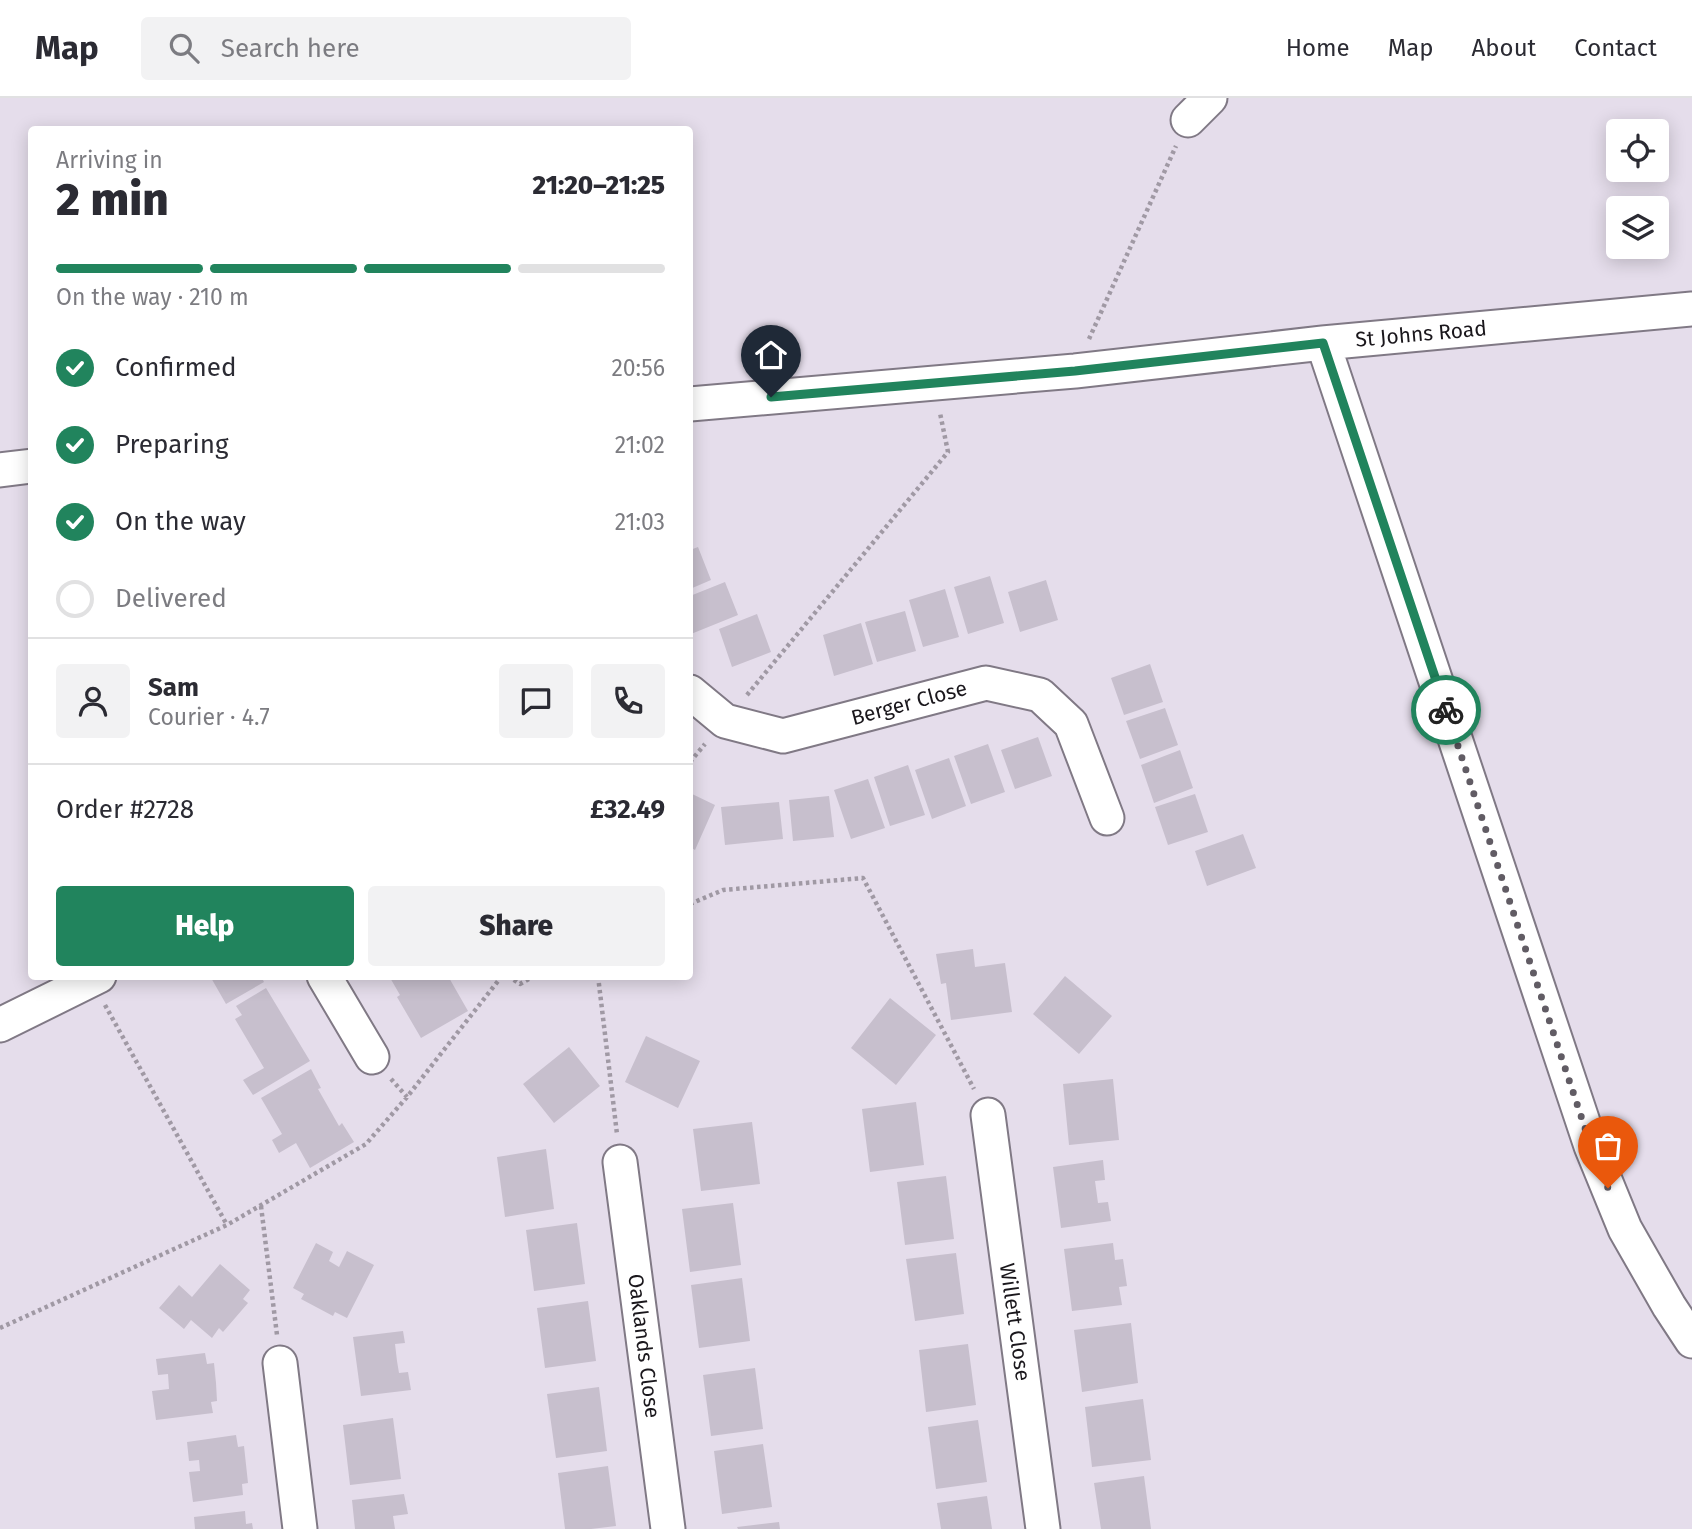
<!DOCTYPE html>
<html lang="en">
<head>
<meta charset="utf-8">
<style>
	body { margin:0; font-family:"Fira Sans",sans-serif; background:#f2f2f3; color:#2b2b33; height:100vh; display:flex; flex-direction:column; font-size:26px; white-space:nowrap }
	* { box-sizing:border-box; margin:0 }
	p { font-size:23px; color:#7c7c81 }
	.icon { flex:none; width:38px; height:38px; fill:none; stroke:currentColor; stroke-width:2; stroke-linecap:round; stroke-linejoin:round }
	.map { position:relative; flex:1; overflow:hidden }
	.drawer { position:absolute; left:28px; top:28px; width:665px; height:854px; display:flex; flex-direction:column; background:#fff; border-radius:7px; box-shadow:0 4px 18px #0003 }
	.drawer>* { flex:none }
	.fabs { position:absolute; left:1606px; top:21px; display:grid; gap:14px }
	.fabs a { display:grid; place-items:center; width:63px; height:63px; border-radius:7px; background:#fff; box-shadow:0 4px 18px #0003; font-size:35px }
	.pin { position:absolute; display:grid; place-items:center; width:60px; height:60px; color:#fff; margin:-72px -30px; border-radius:50% 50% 50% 0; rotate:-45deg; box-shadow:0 0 7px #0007 }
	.pin .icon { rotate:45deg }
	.courier { position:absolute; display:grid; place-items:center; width:70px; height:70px; margin:-35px; border:5px solid #21845d; border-radius:50%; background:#fff; color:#222; box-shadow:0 2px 9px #0007 }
	.head em { font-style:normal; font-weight:800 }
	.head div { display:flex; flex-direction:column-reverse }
	.head { display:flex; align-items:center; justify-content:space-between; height:119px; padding:0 28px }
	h1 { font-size:46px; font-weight:800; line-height:52px }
	.bar { display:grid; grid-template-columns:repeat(4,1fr); gap:10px 7px; align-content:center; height:84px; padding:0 28px }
	.bar i { height:9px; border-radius:5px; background:#e1e1e2 }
	.bar .on { background:#21845d }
	.bar p { grid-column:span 4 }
	.line { display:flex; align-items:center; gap:18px; padding:0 28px; border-top:2px solid #e1e1e2 }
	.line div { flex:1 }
	.round { display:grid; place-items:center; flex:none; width:74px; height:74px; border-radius:7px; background:#f2f2f3 }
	ol { padding:0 28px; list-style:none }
	li { display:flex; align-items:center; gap:21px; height:77px }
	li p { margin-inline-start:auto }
	li .icon { padding:7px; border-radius:50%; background:#21845d; color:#fff; stroke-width:4 }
	li:last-child { color:#7c7c81 }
	li i { width:38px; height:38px; border:4px solid #e1e1e2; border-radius:50% }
	.primary-button { display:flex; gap:14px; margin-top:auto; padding:14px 28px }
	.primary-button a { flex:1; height:80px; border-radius:7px; background:#21845d; color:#fff; font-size:28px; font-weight:800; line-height:80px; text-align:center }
	.primary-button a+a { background:#f2f2f3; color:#2b2b33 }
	header { display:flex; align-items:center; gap:42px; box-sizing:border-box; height:98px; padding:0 35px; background:#fff; border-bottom:2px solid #e1e1e2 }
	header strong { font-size:33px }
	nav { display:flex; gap:38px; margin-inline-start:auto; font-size:24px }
	.search { width:490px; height:63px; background:#f2f2f3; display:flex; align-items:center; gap:18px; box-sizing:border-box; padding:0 24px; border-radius:7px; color:#7c7c81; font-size:26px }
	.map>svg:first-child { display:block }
	.building { fill:#c7bfcd }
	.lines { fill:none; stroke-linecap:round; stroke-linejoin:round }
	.street-casing { stroke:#807985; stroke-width:37 }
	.path { stroke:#a099a4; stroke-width:4.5; stroke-dasharray:3.5 3.5; stroke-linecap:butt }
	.street { stroke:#fff; stroke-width:33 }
	.done { stroke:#615c64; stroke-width:7; stroke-dasharray:0 12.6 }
	.route { stroke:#21845d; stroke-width:9 }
	.labels { text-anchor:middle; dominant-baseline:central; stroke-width:5; stroke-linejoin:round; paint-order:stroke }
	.street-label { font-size:21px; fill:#1a171c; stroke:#fff }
</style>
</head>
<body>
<header>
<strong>Map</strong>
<div class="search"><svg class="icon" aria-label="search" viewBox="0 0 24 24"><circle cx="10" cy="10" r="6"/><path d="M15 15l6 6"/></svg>Search here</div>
<nav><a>Home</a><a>Map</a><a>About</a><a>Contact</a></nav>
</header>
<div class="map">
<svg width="1692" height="1431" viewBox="0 0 1692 1431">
	<rect width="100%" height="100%" fill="#e5ddeb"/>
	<path class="building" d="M698,449L711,482L690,491V452Z
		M990,478L1004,525L968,536L954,489Z
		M1046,482L1058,522L1020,534L1008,494Z
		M725,484L738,517L691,536L690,532V498Z
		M945,491L959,539L923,549L909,502Z
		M905,513L916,553L877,564L865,524Z
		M757,516L771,554L732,569L719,531Z
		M861,525L873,566L834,578L823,537Z
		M1150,566L1163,604L1124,617L1111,580Z
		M1165,610L1178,647L1140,661L1126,623Z
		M1038,639L1052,678L1015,691L1001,652Z
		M988,646L1005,694L971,706L954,658Z
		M1180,652L1193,690L1154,705L1141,667Z
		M949,660L966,708L932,721L915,672Z
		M908,667L925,717L890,728L874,679Z
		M868,681L885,730L851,741L834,692Z
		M690,695L715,707L695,752L690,749Z
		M1195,696L1208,734L1168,747L1155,709Z
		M829,698L834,739L793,743L789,702Z
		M779,704L783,741L725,747L721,709Z
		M1243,736L1256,770L1207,788L1195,753Z
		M973,851L975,869L1005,865L1012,914L951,922L946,885L941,886L936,856Z
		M210,878H261L264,884L226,906Z
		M389,878H448L468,913L421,940L397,899L400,897Z
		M1065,878L1112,918L1079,956L1033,916Z
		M266,890L310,963L253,997L243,982L264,970L235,921L242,917L236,908Z
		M890,900L936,937L896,987L851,950Z
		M646,938L700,963L678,1010L625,984Z
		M569,949L600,988L554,1025L523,986Z
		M311,971L321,990L318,991L339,1028L342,1025L354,1044L310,1070L296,1045L279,1055L272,1042L282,1036L261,1000Z
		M1113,981L1119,1042L1069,1047L1063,986Z
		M916,1004L924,1067L870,1074L862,1011Z
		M752,1024L760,1086L701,1093L693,1031Z
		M546,1051L554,1111L505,1119L497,1059Z
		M1103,1062L1105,1082L1095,1083L1098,1105L1108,1104L1111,1123L1061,1130L1053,1069Z
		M946,1078L954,1141L905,1147L897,1084Z
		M733,1105L741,1167L690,1174L682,1111Z
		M577,1125L585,1186L534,1193L526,1132Z
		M316,1145L333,1154L329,1163L339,1169L347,1153L374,1167L347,1220L335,1214L333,1218L301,1201L304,1196L293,1190Z
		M1113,1145L1115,1162L1123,1161L1127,1188L1119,1189L1122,1207L1072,1213L1064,1151Z
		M956,1155L964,1216L915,1223L906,1161Z
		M220,1166L250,1192L243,1201L248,1205L223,1234L219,1230L212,1240L191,1222L184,1231L159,1210L179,1187L192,1199Z
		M742,1180L750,1243L699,1250L691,1187Z
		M588,1203L596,1263L545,1270L537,1210Z
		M1131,1225L1138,1285L1082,1294L1074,1232Z
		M403,1233L405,1245L395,1246L397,1263L399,1275L408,1274L411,1292L361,1298L353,1239Z
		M968,1246L976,1307L926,1314L919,1252Z
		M205,1255L207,1266L214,1265L216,1285L217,1303L211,1304L213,1315L156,1322L152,1293L169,1291L168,1276L158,1277L156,1261Z
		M755,1270L763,1331L711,1338L703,1277Z
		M599,1289L607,1353L556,1360L547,1296Z
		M1143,1301L1151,1362L1092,1369L1085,1309Z
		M393,1320L401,1381L350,1387L343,1327Z
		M978,1322L987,1384L936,1391L928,1329Z
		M236,1337L238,1349L244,1348L248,1385L242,1386L243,1397L193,1404L189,1374L200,1373L199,1362L189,1363L187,1344Z
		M763,1346L772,1409L722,1416L714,1353Z
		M608,1368L616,1428L591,1431H565L558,1375Z
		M1144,1378L1151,1431H1101L1094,1385Z
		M404,1396L408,1416L393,1418L395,1431H355L352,1402Z
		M987,1398L992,1431H941L937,1405Z
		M245,1413L246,1426L252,1425L253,1431H195L194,1419Z
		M779,1424L780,1431H738L737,1429Z"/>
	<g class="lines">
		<g class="street-casing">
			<path id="street" d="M1188,22L1210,0
				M1323,245L1591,1048L1625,1131L1669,1208L1692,1243
				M690,306L1075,273L1323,245L1692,211
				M0,372L32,368
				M690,594L725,623L783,638L986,585L1040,597L1071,626L1107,720
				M324,878L372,959
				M0,927L99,878
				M988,1017L1043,1431
				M620,1064L668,1431
				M280,1265L300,1431"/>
		</g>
		<path class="path" d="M1089,241L1176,48
			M747,597L948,354L940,315
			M690,664L705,646
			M690,806L723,792L863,780L974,991
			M508,878L520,886L534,878
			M598,878L617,1036
			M105,907L227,1127
			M391,981L407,999
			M261,1108L277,1237
			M0,1230L227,1127L366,1046L407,999L502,878"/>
		<use href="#street" class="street"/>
	</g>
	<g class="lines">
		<path class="done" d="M1446,612L1591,1048L1608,1090"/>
		<path class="route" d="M771,299L1075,273L1323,245L1446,612"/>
	</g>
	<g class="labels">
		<g class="street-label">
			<text transform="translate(1421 236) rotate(-5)">St Johns Road</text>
			<text transform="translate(909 605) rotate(-15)">Berger Close</text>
			<text transform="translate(1015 1224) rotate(82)">Willett Close</text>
			<text transform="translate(644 1248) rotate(83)">Oaklands Close</text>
		</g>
	</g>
</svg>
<div class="fabs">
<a><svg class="icon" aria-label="locate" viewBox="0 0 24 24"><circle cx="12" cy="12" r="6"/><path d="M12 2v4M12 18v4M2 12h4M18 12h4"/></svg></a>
<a><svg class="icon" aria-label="layers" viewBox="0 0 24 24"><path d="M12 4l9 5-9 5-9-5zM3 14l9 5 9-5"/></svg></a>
</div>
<div class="pin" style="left:1608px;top:1090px;background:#ea580c"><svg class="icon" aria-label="bag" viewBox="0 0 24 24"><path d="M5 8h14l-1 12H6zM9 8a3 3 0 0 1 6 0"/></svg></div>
<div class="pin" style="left:771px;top:299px;background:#1f2937"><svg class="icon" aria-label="home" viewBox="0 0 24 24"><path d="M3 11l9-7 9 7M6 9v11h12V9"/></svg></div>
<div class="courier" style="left:1446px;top:612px"><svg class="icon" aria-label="bike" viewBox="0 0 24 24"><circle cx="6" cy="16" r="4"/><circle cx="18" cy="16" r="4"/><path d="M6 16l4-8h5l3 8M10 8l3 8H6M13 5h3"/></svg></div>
<section class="drawer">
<div class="head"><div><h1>2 min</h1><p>Arriving in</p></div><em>21:20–21:25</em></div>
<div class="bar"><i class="on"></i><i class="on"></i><i class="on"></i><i></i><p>On the way · 210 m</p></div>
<ol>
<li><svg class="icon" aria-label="check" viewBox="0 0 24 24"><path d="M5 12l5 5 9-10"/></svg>Confirmed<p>20:56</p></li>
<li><svg class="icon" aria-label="check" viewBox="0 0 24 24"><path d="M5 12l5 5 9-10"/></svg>Preparing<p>21:02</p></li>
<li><svg class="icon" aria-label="check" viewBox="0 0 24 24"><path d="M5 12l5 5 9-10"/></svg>On the way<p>21:03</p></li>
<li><i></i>Delivered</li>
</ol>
<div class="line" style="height:126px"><a class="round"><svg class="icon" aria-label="person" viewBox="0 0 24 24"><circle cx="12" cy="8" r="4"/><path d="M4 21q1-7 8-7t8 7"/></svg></a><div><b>Sam</b><p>Courier · 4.7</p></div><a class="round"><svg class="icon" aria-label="chat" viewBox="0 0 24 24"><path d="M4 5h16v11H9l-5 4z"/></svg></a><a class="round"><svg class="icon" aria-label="phone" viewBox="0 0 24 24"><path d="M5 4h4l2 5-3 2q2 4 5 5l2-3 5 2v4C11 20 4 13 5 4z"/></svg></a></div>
<div class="line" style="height:91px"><div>Order #2728</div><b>£32.49</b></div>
<div class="primary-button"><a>Help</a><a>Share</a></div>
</section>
</div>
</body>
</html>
